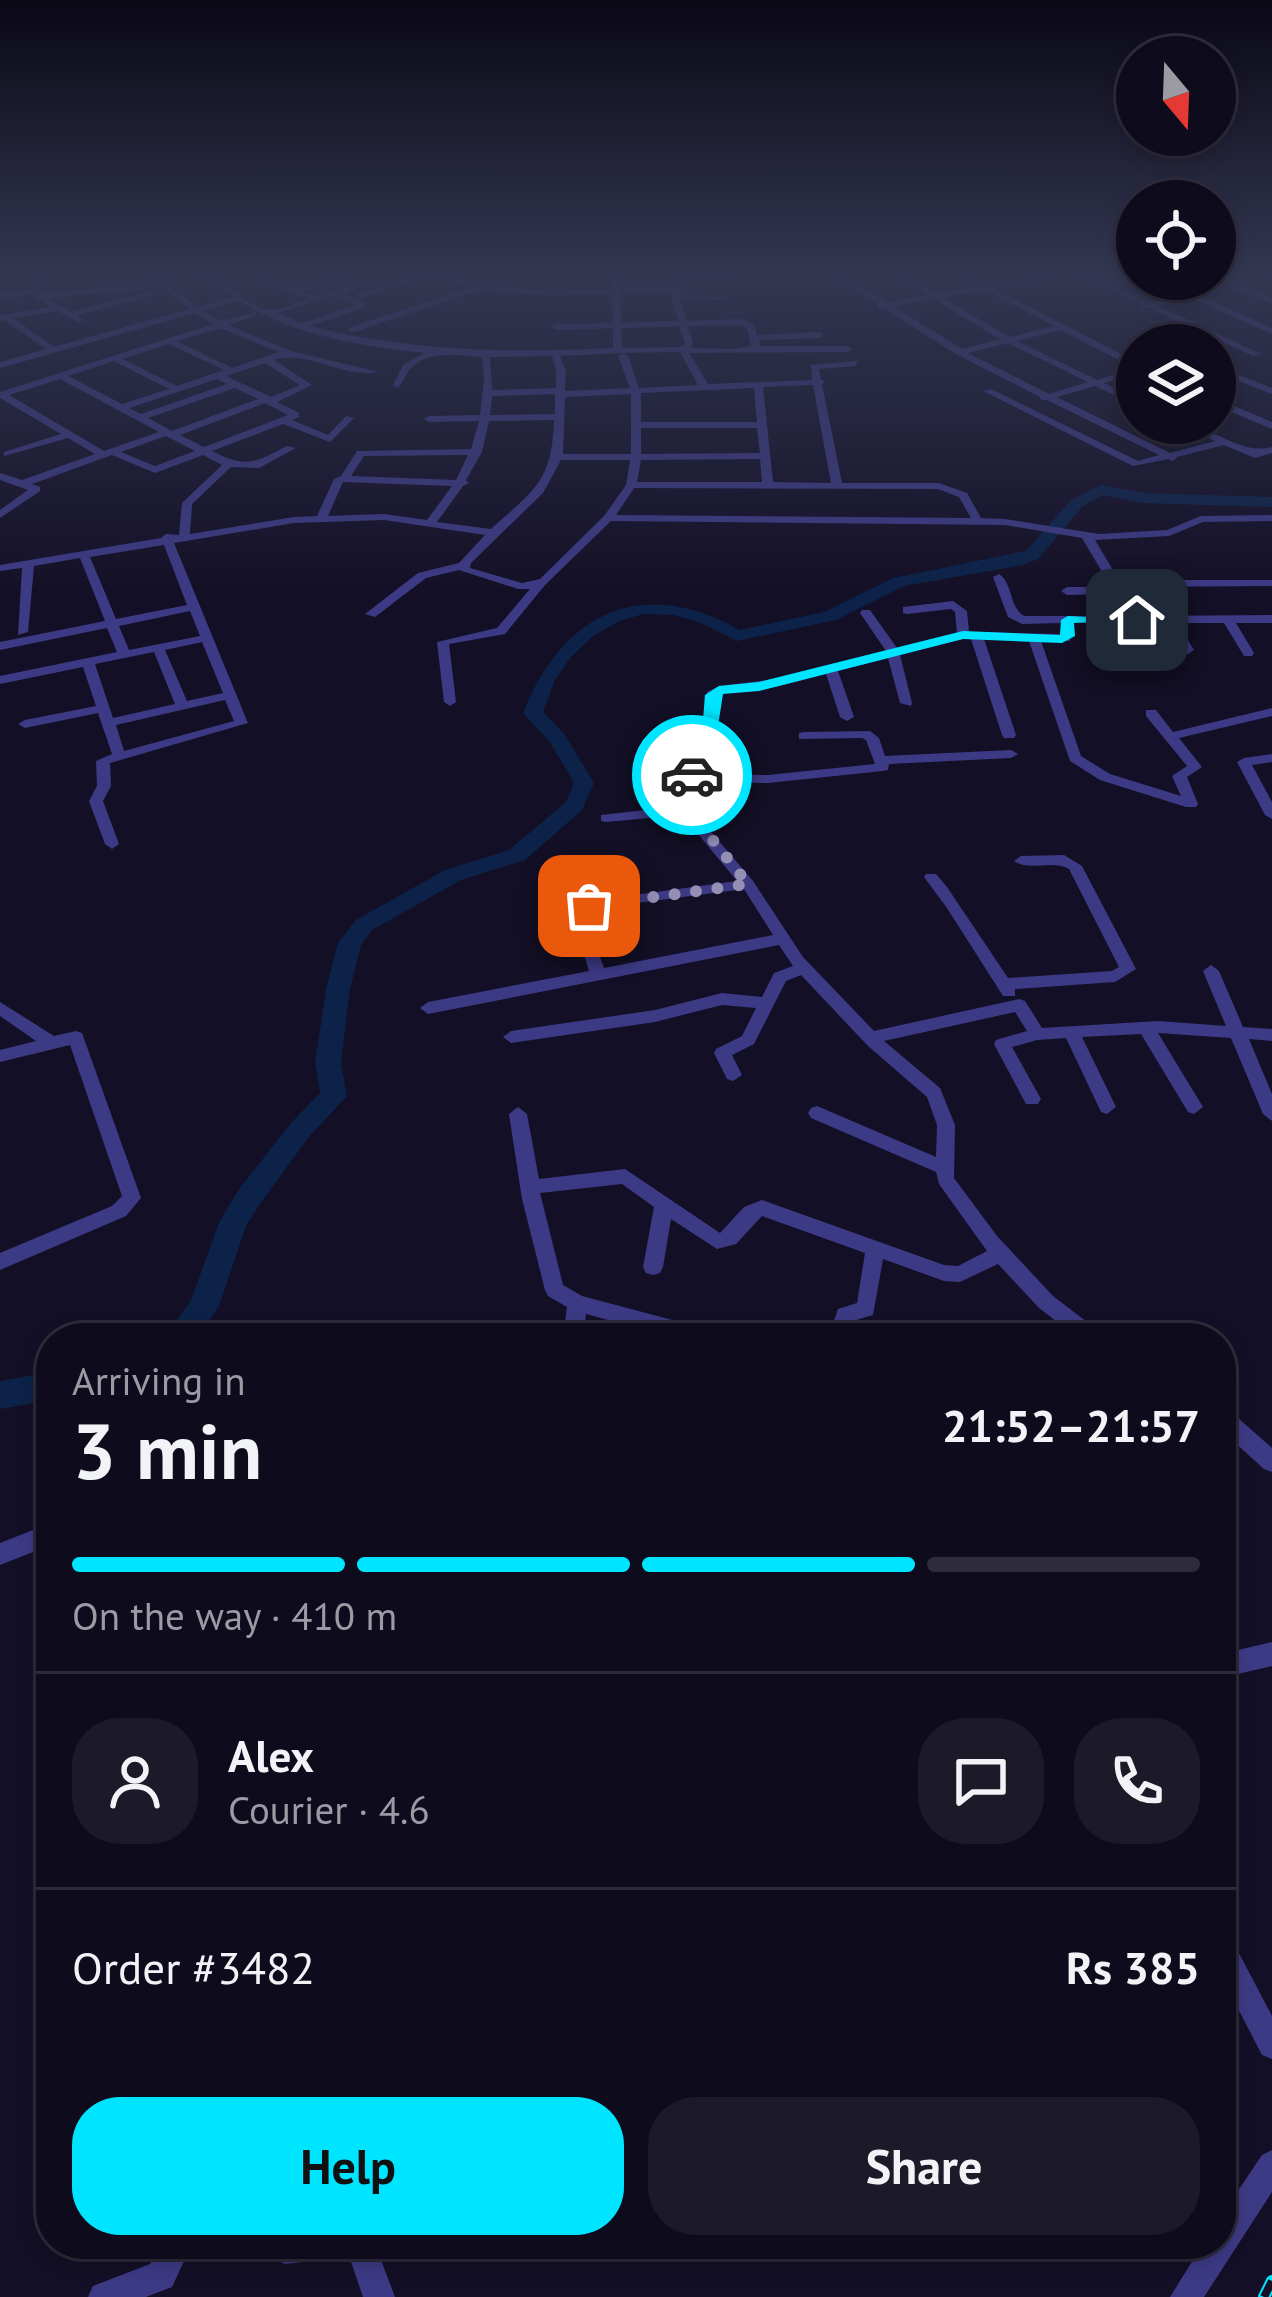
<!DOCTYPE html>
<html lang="en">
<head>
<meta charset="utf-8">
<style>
	body { margin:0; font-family:"PT Sans",sans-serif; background:#1c1929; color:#f1f3f6; height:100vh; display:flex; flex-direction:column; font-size:45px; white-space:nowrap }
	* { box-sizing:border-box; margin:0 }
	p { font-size:39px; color:#9b9ba3 }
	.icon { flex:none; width:66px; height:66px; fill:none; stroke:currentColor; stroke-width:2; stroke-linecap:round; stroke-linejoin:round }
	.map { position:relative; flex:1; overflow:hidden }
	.side { position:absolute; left:36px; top:1323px; width:1200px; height:936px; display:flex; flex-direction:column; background:#0e0b1c; border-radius:48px; box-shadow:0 6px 18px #0003,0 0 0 3px #2e2b3b }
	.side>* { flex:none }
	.needle { width:78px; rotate:161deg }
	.buttons { position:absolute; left:1116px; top:36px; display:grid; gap:24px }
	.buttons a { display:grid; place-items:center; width:120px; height:120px; border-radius:50%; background:#0e0b1c; box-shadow:0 6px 18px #0003,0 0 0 3px #2e2b3b; font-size:60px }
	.pin { position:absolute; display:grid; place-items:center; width:102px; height:102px; color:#fff; margin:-51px; border-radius:24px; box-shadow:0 6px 18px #0006 }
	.courier { position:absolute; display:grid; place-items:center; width:120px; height:120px; margin:-60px; border:9px solid #00e5ff; border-radius:50%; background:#fff; color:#222; box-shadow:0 3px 15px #0007 }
	.headline em { font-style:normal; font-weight:800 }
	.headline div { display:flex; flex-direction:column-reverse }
	.headline { display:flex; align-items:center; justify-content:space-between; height:204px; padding:0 36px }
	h1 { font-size:78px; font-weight:800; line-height:90px }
	.bar { display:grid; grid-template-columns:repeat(4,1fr); gap:18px 12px; align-content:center; height:144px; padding:0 36px }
	.bar i { height:15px; border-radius:9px; background:#2e2b3b }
	.bar .on { background:#00e5ff }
	.bar p { grid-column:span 4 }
	.line { display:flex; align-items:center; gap:30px; padding:0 36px; border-top:3px solid #2e2b3b }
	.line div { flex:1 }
	.round { display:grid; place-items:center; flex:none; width:126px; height:126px; border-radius:48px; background:#1c1929 }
	.primary-button { display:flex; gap:24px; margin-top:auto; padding:24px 36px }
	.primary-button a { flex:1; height:138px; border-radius:48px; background:#00e5ff; color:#111; font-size:48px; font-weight:800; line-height:138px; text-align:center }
	.primary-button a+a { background:#1c1929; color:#f1f3f6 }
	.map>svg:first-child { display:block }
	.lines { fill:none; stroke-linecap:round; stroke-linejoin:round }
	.river { fill:#0c2248; fill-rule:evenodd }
	.minor { fill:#3d3a85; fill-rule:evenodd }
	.rail-casing { stroke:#00e5ff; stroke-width:12 }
	.rail { stroke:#130f26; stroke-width:8; stroke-dasharray:21; stroke-linecap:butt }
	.route { fill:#00e5ff }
	.done { stroke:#948fb3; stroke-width:12; stroke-dasharray:0 21.6 }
</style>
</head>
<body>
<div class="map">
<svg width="1272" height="2297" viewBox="0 0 1272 2297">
	<rect width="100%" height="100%" fill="#130f26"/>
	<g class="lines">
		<path class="river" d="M1101,485L1143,493L1272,497V507L1143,503L1103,495L1083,506L1038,559L1023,565L904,586L836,620L737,641L699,622L673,615L643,614L620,621L593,636L571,657L555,680L543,712L565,735L594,783L582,810L525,860L461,880L372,930L361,945L350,989L341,1063L347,1096L308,1138L257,1208L246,1226L219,1306L198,1338H165L191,1300L219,1223L237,1192L290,1124L320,1093L315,1063L326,989L338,943L356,920L445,870L509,850L566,802L574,783L550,742L523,713C563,612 642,575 740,630L824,612L893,578L1026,551L1071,500Z
			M51,1372V1400L0,1409V1381Z"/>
		<path class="minor" d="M32,273H67L41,278L43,293L161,282L154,273H162L176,291L197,307L233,297L198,273C225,274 242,307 269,309C280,311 297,302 308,299L245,273H257L295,288L350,273V277L303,291L317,296L370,281V285L344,293L366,303V307L310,326C411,352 510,353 613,348V328L556,330L552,327L556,324L613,323L612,295L545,296L481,289L351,333L348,328L472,287L430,275L362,297L355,295L420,273H441L476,283L522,289L612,290L611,273H619L620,286H673L675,273H730L727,277H683L681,294L725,297L721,300L680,299L686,321L741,319L754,325L757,335L820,332L824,335L820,338L759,340L760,346H848L852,349L848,352L689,353L708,384L812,380L811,365L858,361L855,366L819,369L821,379L825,382L822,384L842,483H939L967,493L981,518L1005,519L1099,534L1167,530L1201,516L1272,515V521L1203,522L1169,536L1095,540L1119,580H1272V586L1123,587L1141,616L1272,615V623H1236L1254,653L1252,656H1244L1224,623H1177L1194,650L1188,654L1184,653L1165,623H1074L1070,641H1041L1081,756L1110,774L1181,796L1172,776L1187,766L1146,716V710H1156L1173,732L1272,708V716L1179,738L1202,767L1187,777L1198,804L1196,807H1186L1100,780L1070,761L1029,641L984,639L1016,735L1014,738H1004L1002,735L971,639H963L900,655L912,703L911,706L900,703L888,658L838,671L854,717L847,721L840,717L826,674L776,687L723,693L718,696L715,745L700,774L768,775L875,764L866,740L862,738L799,739V733L804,732L870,731L879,738L885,756L1011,750L1018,754L1011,758L889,764L888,770L883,771L768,783L699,782L712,833L753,881L803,957L874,1031L1019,999L1025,1001L1042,1028L1158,1021L1226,1026L1203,971L1211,965L1219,971L1243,1027L1272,1029V1041L1249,1039L1272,1094V1121L1263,1114L1231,1038L1158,1033L1203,1107L1194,1114L1188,1112L1141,1034L1082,1037L1116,1107L1107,1114L1101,1112L1066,1038L1037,1040L1012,1047L1041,1099L1038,1104H1026L994,1044L996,1040L1027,1031L1015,1012L884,1041L940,1088L955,1125L954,1178L997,1236L1053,1296L1100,1332L1103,1338H1078L1039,1308L998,1264L960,1282L944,1281L883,1259L873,1315L853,1321L848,1338H828L838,1309L857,1303L865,1253L762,1216L736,1244L717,1249L671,1219L663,1267L660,1273L653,1275L646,1273L643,1267L654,1207L622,1184L540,1193L563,1285L582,1296L706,1329L713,1332L716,1338H674L586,1314L583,1338H563L567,1307L548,1296L545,1290L522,1199L509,1114L518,1107L527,1114L539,1179L625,1169L720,1233L744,1207L762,1200L944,1265L958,1266L987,1251L939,1184L936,1172L811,1118L808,1113L811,1108L817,1106L936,1157L937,1125L927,1097L868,1046L801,975L786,981L754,1044L732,1055L742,1075L733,1081L727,1079L714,1053L716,1049L742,1036L756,1008L722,1005L655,1022L511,1043L503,1037L511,1031L655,1010L722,993L762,997L774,973L793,966L779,945L428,1014L420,1008L428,1002L589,971L582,948L560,923L568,918C588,928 597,947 604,968L773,935L744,889L584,910V902L589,901L737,881L698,834L693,814L606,822L601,821V815L691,805L684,778L701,745L707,692L719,686L776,679L886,651L860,613L862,610H870L897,648L957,633L955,612L951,609L907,614L903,613V607L953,601L967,611L969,632L1060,634L1062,623L1022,624L1008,617L993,577L999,574C1013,583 1009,607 1024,616H1129L1115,594L1067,595L1061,591L1067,587H1111L1082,538L1005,525L611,521L545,585L505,634L449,644L456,702L450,706L444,702L437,642L497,628L530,589H518L459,570L426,578L375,617L365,614L418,573L459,563L485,535L384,520L294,523L174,543L248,723L110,763L111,786L103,801L119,844L112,849L105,844L89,801L97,786L96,761L112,754L98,713L25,728L18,724L25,720L96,706L83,667L0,684V676L117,652L107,628L0,650V642L105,621L80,558L34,566L28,632L18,635L22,568L0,571V565L161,538L166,534L179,535L182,503L222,465L203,455L155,473L112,455L32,484L40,487V491L0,518V510L28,490L0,480V473L22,480L95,454L68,438L4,456V452L61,434L0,398V392L213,324L195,313L0,368V362L46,349L4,320L0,321V315L51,307L36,298L35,294L0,300V294L34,289ZM164,287L189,309L54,347L13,318L58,311L79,323L83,320L77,315L154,295L150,292L71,312L48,298ZM620,291H673L672,301L678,321L621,323ZM336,295L356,305L302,323L278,313ZM239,301C290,334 362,347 425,353L403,365L393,385L398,388C402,383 405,377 408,372C425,349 457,355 482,357L484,380L480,415L429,416L424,419L429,422L479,421L471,449L357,451L341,476L334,479L317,516L294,517L190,534L192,504L231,467L259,468L296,448L287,446C256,462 246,469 212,451L283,424L330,442L354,418L346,416L328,435L292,420L299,417V413L277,402L312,385L274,360C307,349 345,380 379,372L291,351L228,325L256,316V312L221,321L203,311ZM740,325L747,328L751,346L733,349L691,348L693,343L688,326ZM679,326L685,343L682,347L622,348L621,328ZM221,328L279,352L232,368L177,341ZM169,344L224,370L177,386L123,359ZM669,352H680L698,385L639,388L628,356L623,353ZM623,353L618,356L630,388L565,391L566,371L560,356ZM552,356L556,371V388L492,390L490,357ZM114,361L169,389L122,404L68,376ZM265,363L300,385L271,397L226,376ZM60,379L159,432L104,451L9,395ZM217,379L227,384L141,414L129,408ZM813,385L831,483L773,482L763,387ZM235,388L258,399L172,431L148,418ZM754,388L757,422H641V393ZM555,394V414L490,415L492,396ZM631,394V454H563L565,397ZM265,403L288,415L204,447L180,435ZM554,420C552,482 534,490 491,529L437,522L463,486L469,483L466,480L482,452L489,421ZM641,428H757L760,453L641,454ZM166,436L195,451L155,466L121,452ZM468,455L456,480L351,476L364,456ZM760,459L762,482H637L641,460ZM561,460H630L626,485L604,516L540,579L522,583L470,568L471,563L543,493ZM343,482L452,486L427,520L384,514L328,516ZM634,488L938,489L959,497L971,518L616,515ZM164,545L187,605L116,619L90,557ZM190,611L200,636L129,650L119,626ZM202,642L223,693L187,701L165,650ZM154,652L175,704L113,718L95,664ZM225,700L234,721L124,751L116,725Z
			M830,273H840L887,302L927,295L892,273H902L936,294L978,286L954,273C969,273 978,284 992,284C1019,284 1045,273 1072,273L994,289L1137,362V374L1104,383L1137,399V406L1095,386L1057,397L1170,453L1215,441L1177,423C1211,423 1238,456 1272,447V453L1255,458L1224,445L1177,457L1173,461L1168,459L1133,466L983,391L991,389L1138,461L1159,455L1047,400H1041L1040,397L956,354L884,308H878V304ZM985,290L1054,326L1010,337L943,298ZM934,299L996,337L1001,339L962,349L893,306ZM1061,330L1134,368H1136L1097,380L1017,341ZM1008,343L1088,382L1049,394L968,353Z
			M1076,273H1087L1150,302L1184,295L1151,279H1162L1193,293L1228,285L1213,279L1215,275H1218L1272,298V304L1235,289L1201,296L1272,328V334L1191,298L1158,306L1261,354L1253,356L1149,308H1142V305Z
			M1264,273H1272V277Z
			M1215,366L1272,388V394L1215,372Z
			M1215,398L1272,422V429L1215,405Z
			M1272,754V762L1252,765L1272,802V819L1265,815L1237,762L1244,758Z
			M1064,855L1082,866L1136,969L1115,982L1015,989V996H1003L947,908L924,877L926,874H936L947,887L1008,978L1112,971L1119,967L1069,869C1052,859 1029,872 1014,861L1021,856Z
			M0,1002L54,1036L76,1031L82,1033L141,1198L126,1216L0,1270V1253L112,1206L122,1196L70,1045L0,1062V1050L36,1041L0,1016Z
			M1221,1406L1228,1409L1272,1448V1472L1264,1469L1221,1430Z
			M51,1523V1545L0,1565V1543Z
			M1272,1642V1666L1221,1678V1654Z
			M1221,1934L1231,1938L1272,2016V2059L1262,2055L1221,1976Z
			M1272,2150V2192L1204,2297H1170L1203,2244H1221V2216L1262,2155Z
			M161,2244H192L172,2287L146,2297H88L93,2286L150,2264Z
			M260,2244H344L340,2255L329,2259L285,2264L264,2255Z
			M345,2244H375L395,2297H363Z"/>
		<g class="rail-casing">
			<path id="rail" d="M1264,2297L1272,2281"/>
		</g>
		<use href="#rail" class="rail"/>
	</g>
	<linearGradient id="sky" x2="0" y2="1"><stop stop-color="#0a0815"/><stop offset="0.46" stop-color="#333752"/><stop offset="1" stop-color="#333752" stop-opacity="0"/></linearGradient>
	<rect width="1272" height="595" fill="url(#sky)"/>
	<path class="route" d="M1068,616L1143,620L1074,623L1075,636L1062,643L963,639L759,691L723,694L715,745L697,779L684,775L701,745L705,695L719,686L759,682L963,631L1060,635L1061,620Z"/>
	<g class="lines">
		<path class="done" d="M589,906L748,884L700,824L692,775"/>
	</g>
</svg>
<div class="buttons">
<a><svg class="needle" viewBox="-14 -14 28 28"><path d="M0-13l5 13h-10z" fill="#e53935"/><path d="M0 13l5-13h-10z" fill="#9b9ba3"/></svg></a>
<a><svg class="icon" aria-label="locate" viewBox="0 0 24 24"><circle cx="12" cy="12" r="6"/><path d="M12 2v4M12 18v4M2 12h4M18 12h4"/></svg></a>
<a><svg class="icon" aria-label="layers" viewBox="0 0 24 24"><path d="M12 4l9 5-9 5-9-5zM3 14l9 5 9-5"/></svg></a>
</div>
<div class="pin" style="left:589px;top:906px;background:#ea580c"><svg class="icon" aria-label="bag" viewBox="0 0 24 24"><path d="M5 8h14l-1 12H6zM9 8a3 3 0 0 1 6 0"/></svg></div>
<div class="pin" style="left:1137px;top:620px;background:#1f2937"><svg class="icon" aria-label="home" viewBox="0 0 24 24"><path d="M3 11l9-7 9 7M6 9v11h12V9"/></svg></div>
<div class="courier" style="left:692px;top:775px"><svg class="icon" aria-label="car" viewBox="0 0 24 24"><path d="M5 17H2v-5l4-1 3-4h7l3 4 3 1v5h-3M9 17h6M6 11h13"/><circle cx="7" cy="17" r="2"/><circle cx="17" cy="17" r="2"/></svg></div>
<section class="side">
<div class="headline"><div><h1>3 min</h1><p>Arriving in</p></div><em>21:52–21:57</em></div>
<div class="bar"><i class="on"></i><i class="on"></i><i class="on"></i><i></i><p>On the way · 410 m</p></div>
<div class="line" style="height:216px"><a class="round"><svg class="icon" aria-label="person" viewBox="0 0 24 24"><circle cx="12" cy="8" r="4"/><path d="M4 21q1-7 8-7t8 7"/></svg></a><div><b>Alex</b><p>Courier · 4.6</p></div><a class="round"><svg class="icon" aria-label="chat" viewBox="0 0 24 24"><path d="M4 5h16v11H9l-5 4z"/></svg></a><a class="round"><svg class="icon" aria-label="phone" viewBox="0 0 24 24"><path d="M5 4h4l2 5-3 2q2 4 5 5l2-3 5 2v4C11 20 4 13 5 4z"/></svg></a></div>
<div class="line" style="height:156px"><div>Order #3482</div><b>Rs 385</b></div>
<div class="primary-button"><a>Help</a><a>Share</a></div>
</section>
</div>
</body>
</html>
